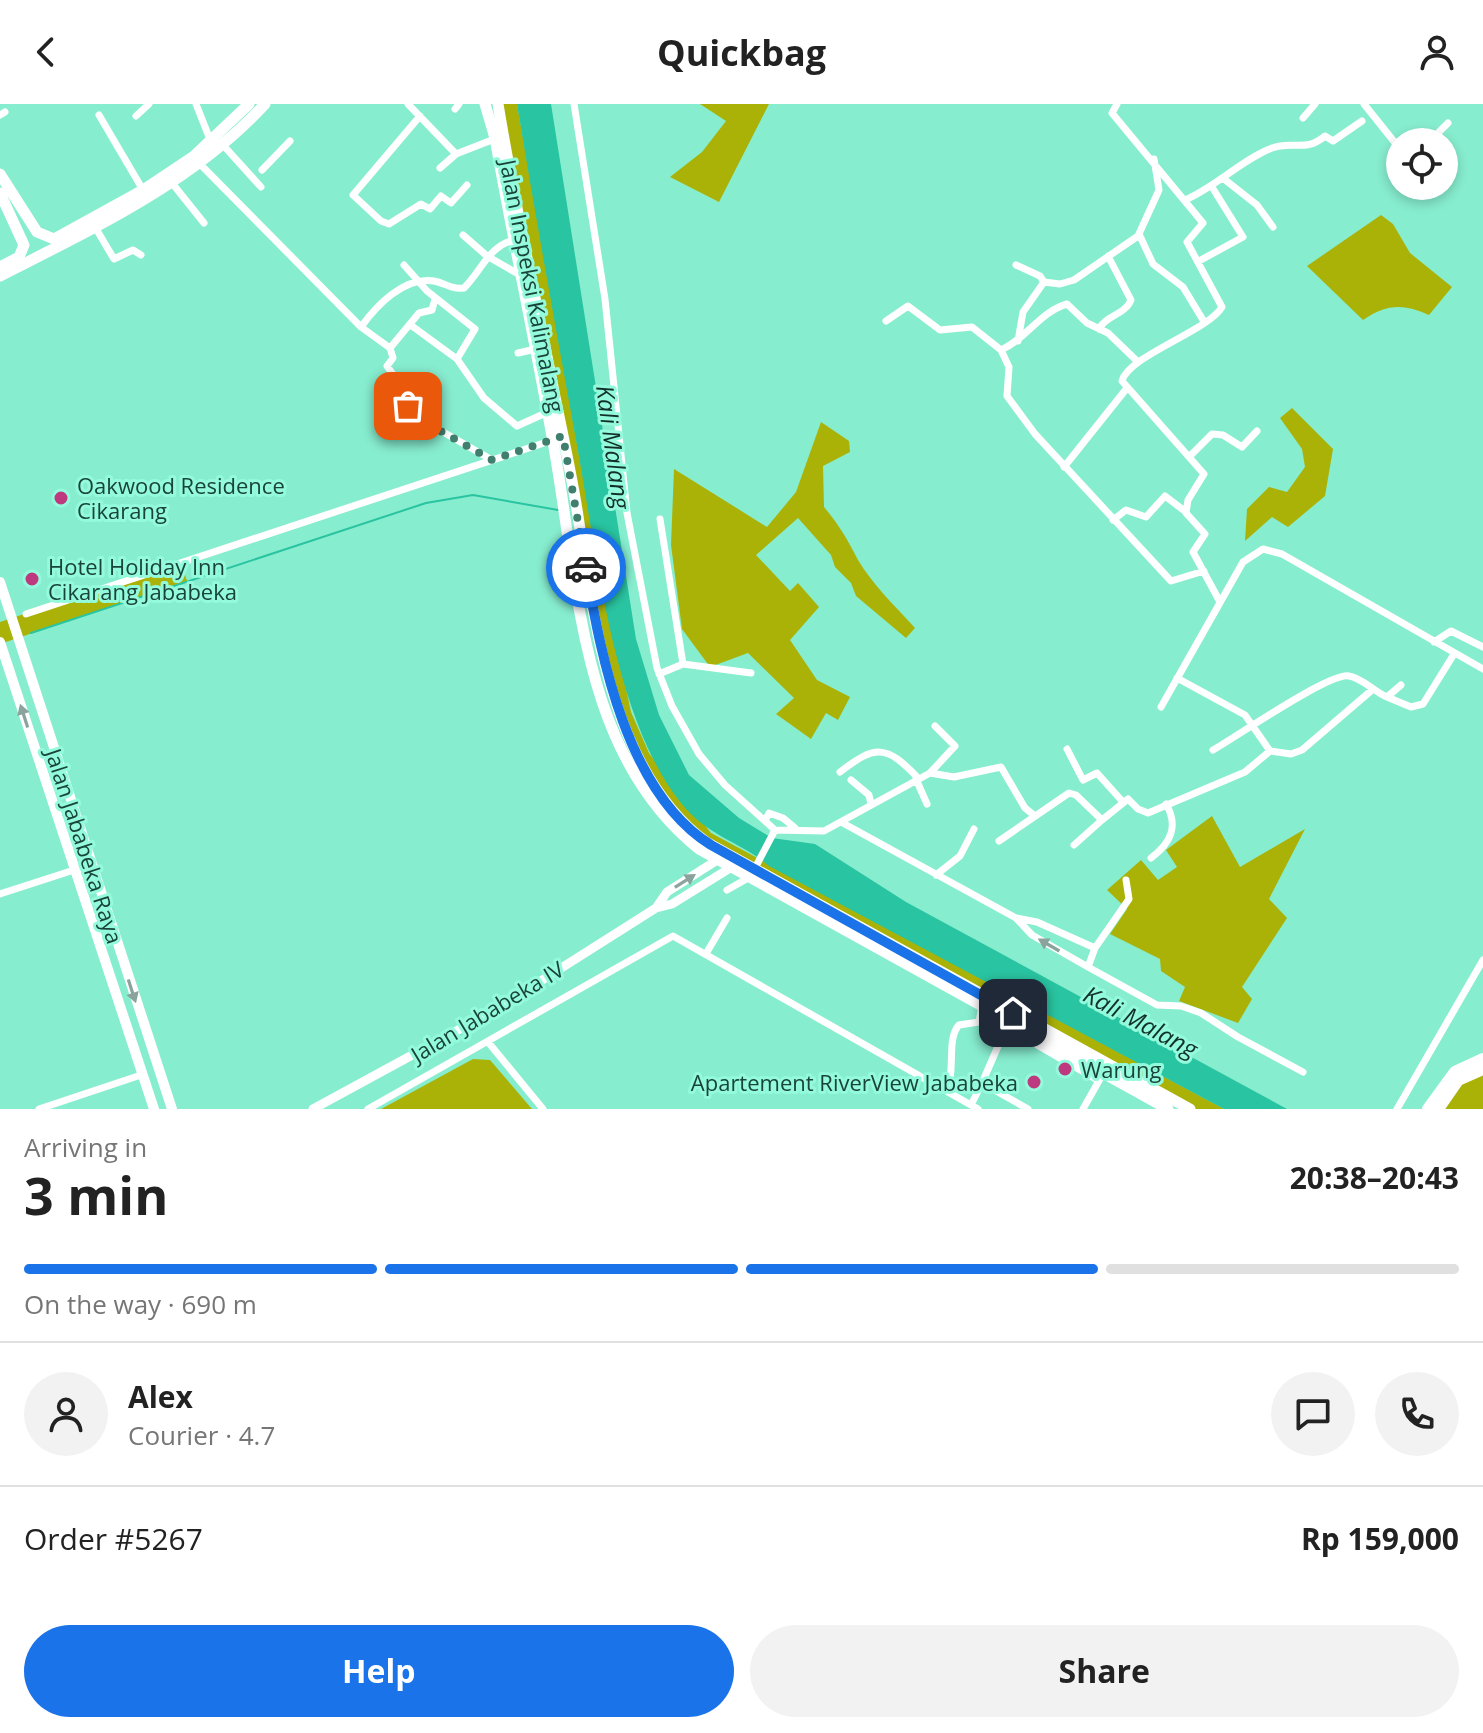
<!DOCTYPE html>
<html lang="en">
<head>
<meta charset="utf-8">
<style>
	body { margin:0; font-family:"Open Sans",sans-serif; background:#f2f2f2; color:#222; height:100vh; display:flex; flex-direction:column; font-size:30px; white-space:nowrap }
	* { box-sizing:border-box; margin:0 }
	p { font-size:26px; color:#767676 }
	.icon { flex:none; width:44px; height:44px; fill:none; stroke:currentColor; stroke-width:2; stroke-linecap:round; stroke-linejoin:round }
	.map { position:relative; height:1005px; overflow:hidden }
	.drawer { display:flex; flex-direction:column; background:#fff; flex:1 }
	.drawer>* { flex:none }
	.fabs { position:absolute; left:1386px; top:24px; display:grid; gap:16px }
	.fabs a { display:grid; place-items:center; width:72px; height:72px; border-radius:50%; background:#fff; box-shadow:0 4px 12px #0003; font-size:40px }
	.pin { position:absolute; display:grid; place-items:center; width:68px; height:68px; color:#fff; margin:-34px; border-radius:16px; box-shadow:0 4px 12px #0006 }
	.courier { position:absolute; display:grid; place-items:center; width:80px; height:80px; margin:-40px; border:6px solid #1a73e8; border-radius:50%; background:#fff; color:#222; box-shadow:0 2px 10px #0007 }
	.head em { font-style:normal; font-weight:700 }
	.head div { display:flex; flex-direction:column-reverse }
	.head { display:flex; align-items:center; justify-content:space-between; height:136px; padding:0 24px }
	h1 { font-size:52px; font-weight:700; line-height:60px }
	.bar { display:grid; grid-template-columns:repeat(4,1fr); gap:12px 8px; align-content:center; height:96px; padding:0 24px }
	.bar i { height:10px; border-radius:6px; background:#e0e0e0 }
	.bar .selected { background:#1a73e8 }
	.bar p { grid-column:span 4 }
	.line { display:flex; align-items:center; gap:20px; padding:0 24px; border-top:2px solid #e0e0e0 }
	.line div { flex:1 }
	.round { display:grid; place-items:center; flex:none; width:84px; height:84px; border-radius:42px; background:#f2f2f2 }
	.primary-button { display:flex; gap:16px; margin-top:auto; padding:16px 24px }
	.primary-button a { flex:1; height:92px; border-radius:48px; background:#1a73e8; color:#fff; font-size:32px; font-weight:700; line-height:92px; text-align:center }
	.primary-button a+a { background:#f2f2f2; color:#222 }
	header { display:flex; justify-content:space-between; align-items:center; height:104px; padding:0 24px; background:#fff; font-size:36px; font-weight:700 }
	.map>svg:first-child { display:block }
	.green { fill:#aab208 }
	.water { fill:#29c4a1 }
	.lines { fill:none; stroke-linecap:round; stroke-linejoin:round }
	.stream { stroke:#29c4a1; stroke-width:2 }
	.river { stroke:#29c4a1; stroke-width:11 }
	.minor { stroke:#fff; stroke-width:7 }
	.tertiary { stroke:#fff; stroke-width:9 }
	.secondary { stroke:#fff; stroke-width:10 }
	.primary { stroke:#fff; stroke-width:11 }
	.motorway { stroke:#fff; stroke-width:12 }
	.oneway { fill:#8ca29c }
	.done { stroke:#407f6e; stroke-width:8; stroke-dasharray:0 14.4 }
	.route { stroke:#1a73e8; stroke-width:10 }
	.poi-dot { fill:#be3a7e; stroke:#94fadc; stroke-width:3 }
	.labels { text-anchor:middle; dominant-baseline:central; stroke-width:6; stroke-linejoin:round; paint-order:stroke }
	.street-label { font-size:22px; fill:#194439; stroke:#94fadc }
	.poi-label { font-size:22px; fill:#194439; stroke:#94fadc; text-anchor:start }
	.water-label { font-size:24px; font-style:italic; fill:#123028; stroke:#94fadc }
</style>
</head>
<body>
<header><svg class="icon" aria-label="back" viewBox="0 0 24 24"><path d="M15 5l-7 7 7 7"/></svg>Quickbag<svg class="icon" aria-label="person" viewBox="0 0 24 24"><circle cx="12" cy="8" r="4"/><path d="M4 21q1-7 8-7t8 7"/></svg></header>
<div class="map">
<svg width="1483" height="1005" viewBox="0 0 1483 1005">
	<rect width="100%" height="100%" fill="#87edcf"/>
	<path class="green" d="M498,0H517L591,419L631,608L649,649L711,729L1224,1005H1190L706,738L657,684L612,587Z
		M700,0H769L719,98L670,73L702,48L726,17Z
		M1381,111L1393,120L1410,149L1452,183L1429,211C1403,199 1386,200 1363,216L1307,162Z
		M1292,304L1333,345L1325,392L1288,423L1272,413L1245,437L1247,405L1269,383L1287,388L1305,363L1302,345L1280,314Z
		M821,318L849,337L850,348L823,362L824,403C840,422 847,435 858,456C873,481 895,502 915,524L906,534L856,492L851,479L835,463L831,451L798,414L756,451L790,487L798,479L819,503L790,536L817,576L850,593L838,616L826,609L811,635L776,610L794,594L748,549L710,563L682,525L671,441L674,365L767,423L796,388Z
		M181,458L187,477L0,540V518Z
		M1212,712L1240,763L1305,725L1269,795L1287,814L1242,883L1252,895L1238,919L1179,897L1185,883L1161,867L1160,855L1110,830L1127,805L1107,786L1141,756L1158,776L1177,763L1166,746Z
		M473,955L490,956L532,1005H381Z
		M1483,965V1005H1438L1450,985Z"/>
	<path class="water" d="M517,0H551L636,535L659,611L689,671L739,714L772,734L815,740L906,798L1287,1005H1224L769,762C740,737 708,733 681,699C614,616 597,452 578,347C557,231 536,116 517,0Z"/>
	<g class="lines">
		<path class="stream" d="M31,529L426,399L473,391L558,406"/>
		<path class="river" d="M835,776L971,850
			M1148,946L1257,1005"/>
		<path class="minor" d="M196,0L211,38
			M408,0L456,50
			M574,0L605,195L627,409L657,564L672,602L699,650L725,681L775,726L824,727L930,669L955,642L935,622
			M1117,0L1112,9L1203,119L1187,138L1222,203C1208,227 1128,252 1122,277L1204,370L1188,396L1186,409L1205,430L1193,448L1220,498
			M1364,0L1400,45
			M455,5L459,0
			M0,11L5,8
			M99,11L143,86
			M136,12L149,0
			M420,12L353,91L381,117L389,120L421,100L430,105L441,92L451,99L467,81
			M1303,14L1315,0
			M1429,38L1448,19
			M223,41L261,83
			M200,60L361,223L390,244L393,254L387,262L410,294V309L492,356
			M440,64L456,50L497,34
			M262,66L290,37
			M1224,75L1257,101L1273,123
			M172,79L204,119
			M1433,82L1435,85
			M1185,96C1216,83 1241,56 1272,44C1293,36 1305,49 1325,32L1333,37L1362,17
			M95,123L114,155L133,146L141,151
			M1139,130L1153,160L1183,183L1203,216
			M463,131L487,152L520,171
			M1199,157L1243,133L1212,83
			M404,161L427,187L475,225L457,255L484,294L517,322L548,308
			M1016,161L1040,172L1044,178L1023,208L1018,237
			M1044,178L1060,180L1074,176L1138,132L1159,86L1154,55
			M886,217L908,202L940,226L972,223L1001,246C1026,235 1041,207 1067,200L1087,219L1108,229L1137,257
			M412,222L457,255
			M361,223C376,202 404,172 434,177C445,179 452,186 464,184C483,165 489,140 518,135
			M1099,225C1106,211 1125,211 1131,196L1108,152
			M390,244L419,209L432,206L435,195
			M1001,246L1009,263L1007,292L1035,330L1171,477L1204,467
			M518,249L536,245
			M1190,352L1212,330L1223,331L1242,343L1257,327
			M1064,363L1127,284
			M660,415L683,560L751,569
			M1113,416L1126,406L1146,413L1165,392L1186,408
			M26,510L553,336
			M1434,538L1451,527L1483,543
			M659,570L683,560
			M1177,574L1245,611L1270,647
			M1387,593L1411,603L1423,600L1454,550
			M1161,603L1243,458L1263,445L1282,450L1483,565
			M1067,645L1083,676L1097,669L1123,698
			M1213,646C1236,633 1330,568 1349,572C1362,574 1375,588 1387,593L1401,581
			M1270,647L1291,650L1302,646L1372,586
			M840,668C875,641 886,640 918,674
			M930,669L954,673L1001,663L1025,704L1035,712
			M916,675L927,700
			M851,676L869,691L871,700
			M765,717L769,709L783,714L795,724
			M841,718L1016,814L1037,818L1095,844
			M999,737L1069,689L1076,691L1102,716L1128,695L1138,705L1148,709L1245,668L1270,647
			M1074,741L1102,716
			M1151,754C1171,739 1179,722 1166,700
			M754,766L775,726
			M936,771L960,752L974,725
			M1126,776L1129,795L1095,844L1088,863L1157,901L1181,902L1201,909L1238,933L1303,968
			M727,786L750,773
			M0,790L74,766
			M1016,814L1032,831L1088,863
			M707,848L727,814
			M1009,917L982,979L1028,1005
			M1006,923L1099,977
			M488,938L543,1005
			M947,987C956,966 946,935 959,921L979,918L982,902
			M971,1001L982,979
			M39,1005L141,971
			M368,1005L673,832L978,1005
			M1083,1005L1100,975
			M1397,1005L1483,856"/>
		<path class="tertiary" d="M656,804L667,788L722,753
			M313,1005L495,906L656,804L672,800L735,761"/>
		<path class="secondary" d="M0,478L172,1005
			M0,538L154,1005"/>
		<path class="primary" d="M485,0L495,34C513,136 535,237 553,338C579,477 578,648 699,745L1168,1005
			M498,0C514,98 536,195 555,293C563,332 572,372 578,412C594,518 612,669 706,738L1190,1005
			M0,70L37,128L54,135L143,86L194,52L249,0
			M0,89L24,141L19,153L0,163
			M0,172C94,124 192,79 265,0"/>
		<path class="motorway" d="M1428,1005L1455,968L1483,955
			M1438,1005L1458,976L1483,965"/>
	</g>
	<defs><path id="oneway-solid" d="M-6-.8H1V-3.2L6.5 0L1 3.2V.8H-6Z" transform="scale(2)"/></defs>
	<g class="oneway">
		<use href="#oneway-solid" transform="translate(24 612) rotate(-108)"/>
		<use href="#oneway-solid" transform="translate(685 777) rotate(-32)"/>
		<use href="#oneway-solid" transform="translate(1049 841) rotate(-150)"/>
		<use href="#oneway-solid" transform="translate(132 887) rotate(72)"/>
	</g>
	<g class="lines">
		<path class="done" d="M408,302L414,312L492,356L563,332L586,464"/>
		<path class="route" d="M586,464C601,553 627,689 711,741L1013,909"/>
	</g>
	<g class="poi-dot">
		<circle cx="61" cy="394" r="8"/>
		<circle cx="32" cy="475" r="8"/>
		<circle cx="1065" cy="965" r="8"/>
		<circle cx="1034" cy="978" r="8"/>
	</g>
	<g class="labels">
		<g class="street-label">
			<text transform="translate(533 182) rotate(79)">Jalan Inspeksi Kalimalang</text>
			<text transform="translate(85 742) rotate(72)">Jalan Jababeka Raya</text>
			<text transform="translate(487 907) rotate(-31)">Jalan Jababeka IV</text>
		</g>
		<g class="poi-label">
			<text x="77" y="381">Oakwood Residence<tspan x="77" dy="25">Cikarang</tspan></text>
			<text x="48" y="462">Hotel Holiday Inn<tspan x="48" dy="25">Cikarang Jababeka</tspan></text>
			<text x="1081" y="965">Warung</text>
			<text x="1018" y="978" text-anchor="end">Apartement RiverView Jababeka</text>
		</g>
		<g class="water-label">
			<text transform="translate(614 343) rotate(82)">Kali Malang</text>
			<text transform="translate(1141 917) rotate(28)">Kali Malang</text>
		</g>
	</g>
</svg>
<div class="fabs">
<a><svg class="icon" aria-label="locate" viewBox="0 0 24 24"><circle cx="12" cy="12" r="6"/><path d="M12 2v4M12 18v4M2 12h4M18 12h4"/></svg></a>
</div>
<div class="pin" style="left:408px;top:302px;background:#ea580c"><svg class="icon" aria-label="bag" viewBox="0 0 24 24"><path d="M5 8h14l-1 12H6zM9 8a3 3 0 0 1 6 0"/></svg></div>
<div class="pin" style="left:1013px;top:909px;background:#1f2937"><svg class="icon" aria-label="home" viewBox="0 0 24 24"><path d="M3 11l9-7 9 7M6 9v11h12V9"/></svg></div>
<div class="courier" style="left:586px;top:464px"><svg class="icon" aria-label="car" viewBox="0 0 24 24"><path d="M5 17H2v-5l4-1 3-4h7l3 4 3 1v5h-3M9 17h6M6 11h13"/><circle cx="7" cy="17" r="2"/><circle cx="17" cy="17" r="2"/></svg></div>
</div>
<section class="drawer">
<div class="head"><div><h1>3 min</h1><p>Arriving in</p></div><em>20:38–20:43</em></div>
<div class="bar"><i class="selected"></i><i class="selected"></i><i class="selected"></i><i></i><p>On the way · 690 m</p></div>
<div class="line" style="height:144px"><a class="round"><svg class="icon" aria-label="person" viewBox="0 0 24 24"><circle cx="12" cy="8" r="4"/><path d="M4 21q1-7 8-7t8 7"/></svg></a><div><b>Alex</b><p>Courier · 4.7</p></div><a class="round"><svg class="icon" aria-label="chat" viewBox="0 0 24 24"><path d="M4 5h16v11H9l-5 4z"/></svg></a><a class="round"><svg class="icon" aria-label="phone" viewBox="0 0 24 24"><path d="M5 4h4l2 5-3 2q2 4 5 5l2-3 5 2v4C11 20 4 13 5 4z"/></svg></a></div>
<div class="line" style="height:104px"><div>Order #5267</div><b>Rp 159,000</b></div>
<div class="primary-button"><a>Help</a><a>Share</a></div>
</section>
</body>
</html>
